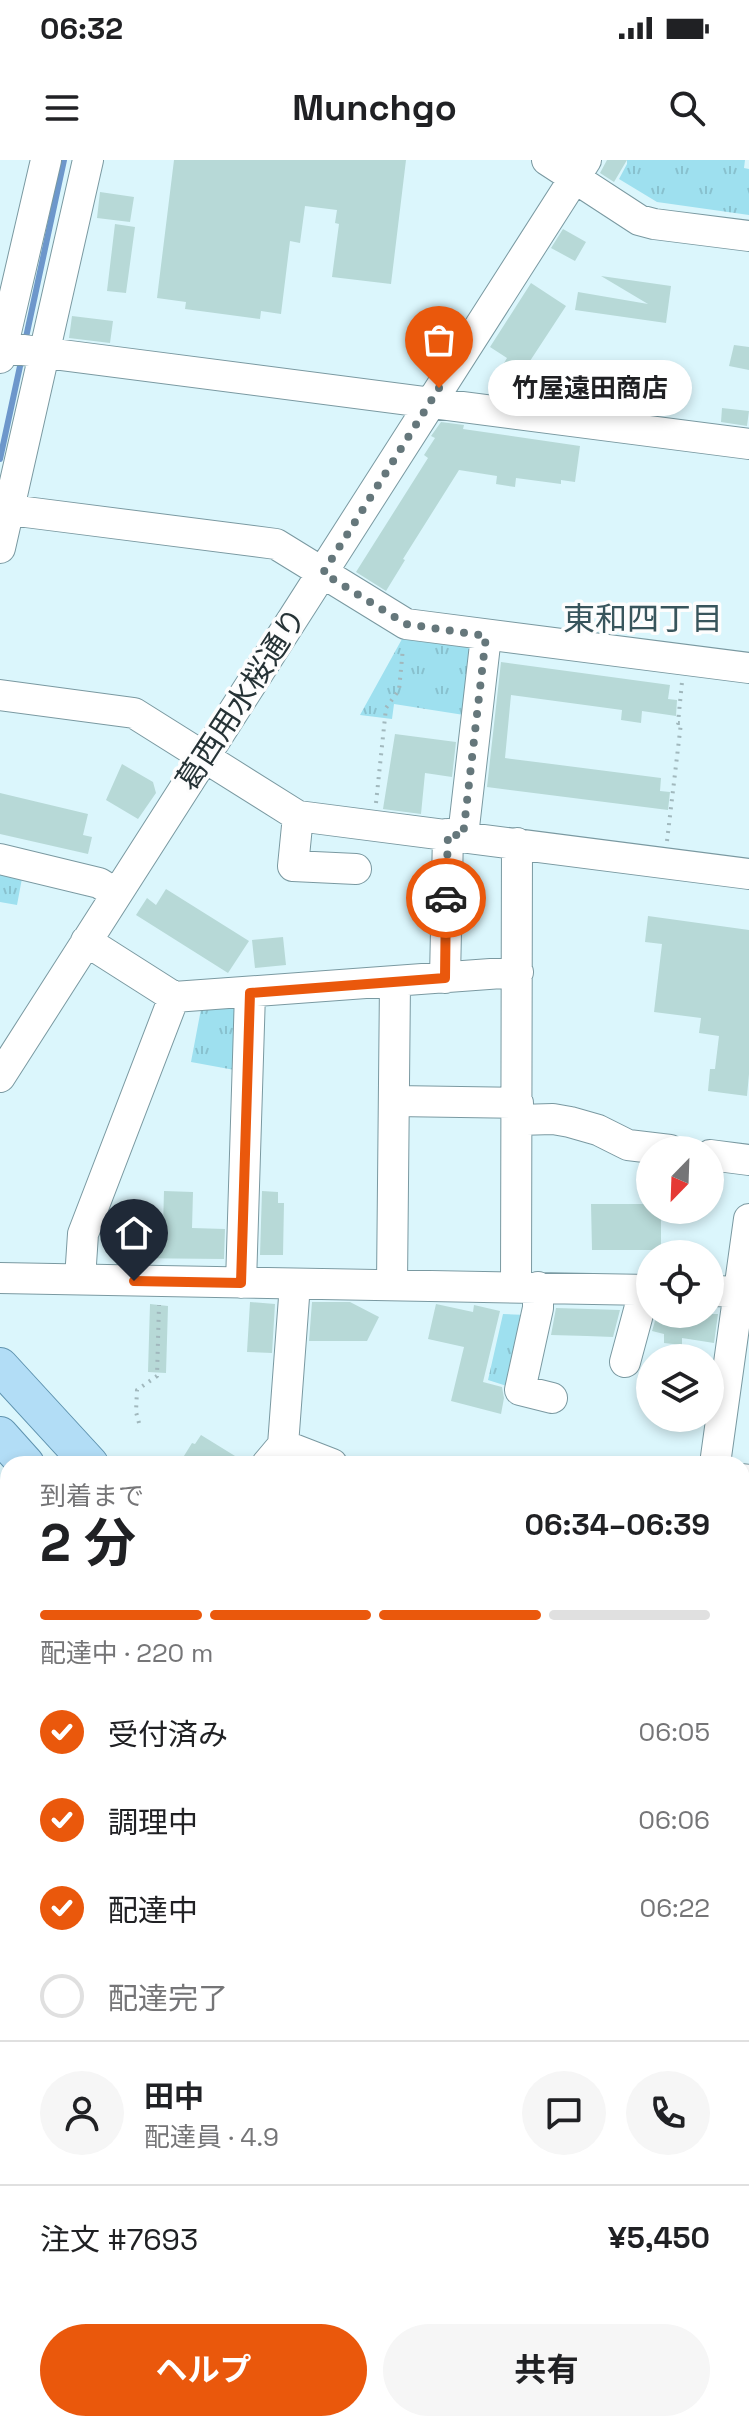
<!DOCTYPE html>
<html lang="ja">
<head>
<meta charset="utf-8">
<style>
	body { margin:0; font-family:"Space Grotesk","Noto Sans JP",sans-serif; background:#f6f6f6; color:#202124; height:100vh; display:flex; flex-direction:column; font-size:30px; white-space:nowrap }
	* { box-sizing:border-box; margin:0 }
	p { font-size:26px; color:#757577 }
	.icon { flex:none; width:44px; height:44px; fill:none; stroke:currentColor; stroke-width:2; stroke-linecap:round; stroke-linejoin:round }
	.map { position:relative; flex:1; overflow:hidden }
	.side { position:absolute; left:0px; top:1296px; width:750px; height:976px; display:flex; flex-direction:column; background:#fff; border-radius:24px 24px 0 0; box-shadow:0 4px 12px #0003 }
	.side>* { flex:none }
	.needle { width:52px; rotate:203deg }
	.tools { position:absolute; left:636px; top:976px; display:grid; gap:16px }
	.tools a { display:grid; place-items:center; width:88px; height:88px; border-radius:50%; background:#fff; box-shadow:0 4px 12px #0003; font-size:40px }
	.pin { position:absolute; display:grid; place-items:center; width:68px; height:68px; color:#fff; margin:-82px -34px; border-radius:50% 50% 50% 0; rotate:-45deg; box-shadow:0 0 8px #0007 }
	.pin .icon { rotate:45deg }
	.courier { position:absolute; display:grid; place-items:center; width:80px; height:80px; margin:-40px; border:6px solid #ea580c; border-radius:50%; background:#fff; color:#222; box-shadow:0 2px 10px #0007 }
	.bubble { position:absolute; height:56px; border-radius:28px; background:#fff; box-shadow:0 4px 12px #0003; font-size:26px; font-weight:700; line-height:56px; text-align:center }
	.summary em { font-style:normal; font-weight:700 }
	.summary div { display:flex; flex-direction:column-reverse }
	.summary { display:flex; align-items:center; justify-content:space-between; height:136px; padding:0 40px }
	h1 { font-size:52px; font-weight:700; line-height:60px }
	.bar { display:grid; grid-template-columns:repeat(4,1fr); gap:12px 8px; align-content:center; height:96px; padding:0 40px }
	.bar i { height:10px; border-radius:6px; background:#e0e0e0 }
	.bar .on { background:#ea580c }
	.bar p { grid-column:span 4 }
	.line { display:flex; align-items:center; gap:20px; padding:0 40px; border-top:2px solid #e0e0e0 }
	.line div { flex:1 }
	.round { display:grid; place-items:center; flex:none; width:84px; height:84px; border-radius:42px; background:#f6f6f6 }
	ol { padding:0 40px; list-style:none }
	li { display:flex; align-items:center; gap:24px; height:88px }
	li p { margin-inline-start:auto }
	li .icon { padding:8px; border-radius:50%; background:#ea580c; color:#fff; stroke-width:4 }
	li:last-child { color:#757577 }
	li i { width:44px; height:44px; border:4px solid #e0e0e0; border-radius:50% }
	.primary-button { display:flex; gap:16px; margin-top:auto; padding:16px 40px }
	.primary-button a { flex:1; height:92px; border-radius:48px; background:#ea580c; color:#fff; font-size:32px; font-weight:700; line-height:92px; text-align:center }
	.primary-button a+a { background:#f6f6f6; color:#202124 }
	.status { display:flex; justify-content:space-between; align-items:center; height:56px; padding:0 40px; background:#fff; direction:ltr }
	.status svg { height:22px; fill:currentColor }
	header { display:flex; justify-content:space-between; align-items:center; height:104px; padding:0 40px; background:#fff; font-size:36px; font-weight:700 }
	.map>svg:first-child { display:block }
	.park { fill:url(#park-tufts) }
	.lines { fill:none; stroke-linecap:round; stroke-linejoin:round }
	.stream { stroke:#6d97cb; stroke-width:6 }
	.building { fill:#b7d9d7 }
	.minor-casing { stroke:#7a99a1; stroke-width:32 }
	.major-casing { stroke:#5f93af; stroke-width:38 }
	.path { stroke:#a1b8bd; stroke-width:4; stroke-dasharray:2 6; stroke-linecap:butt }
	.minor { stroke:#fff; stroke-width:30 }
	.major { stroke:#b2ddf6; stroke-width:36 }
	.done { stroke:#65777b; stroke-width:8; stroke-dasharray:0 14.4 }
	.route { stroke:#ea580c; stroke-width:10 }
	.labels { text-anchor:middle; dominant-baseline:central; stroke-width:7; stroke-linejoin:round; paint-order:stroke }
	.street-label { font-size:30px; fill:#263336; stroke:#fdfdfd }
	.neighbourhood-label { font-size:32px; fill:#38555c; stroke:#fdfdfd }
</style>
</head>
<body>
<div class="status"><b>06:32</b><svg viewBox="0 0 49 12"><path d="M0 12V9h3v3zM5 12V6h3v6zM10 12V3h3v9zM15 12V0h3v12zM26 1h20v11H26zM47 4h2v5h-2z"/></svg></div>
<header><svg class="icon" aria-label="menu" viewBox="0 0 24 24"><path d="M4 6h16M4 12h16M4 18h16"/></svg>Munchgo<svg class="icon" aria-label="search" viewBox="0 0 24 24"><circle cx="10" cy="10" r="6"/><path d="M15 15l6 6"/></svg></header>
<div class="map">
<svg width="749" height="2272" viewBox="0 0 749 2272">
	<defs>
		<pattern id="park-tufts" width="24" height="20" patternUnits="userSpaceOnUse" patternTransform="scale(2)"><rect width="24" height="20" fill="#9ee0ef"/><path d="M3 7l-1-3M5 7V3M7 7l1-3M15 17l-1-3M17 17v-4M19 17l1-3" fill="none" stroke="#88c1ce"/></pattern>
	</defs>
	<rect width="100%" height="100%" fill="#dbf6fc"/>
	<path class="park" d="M627,0H745L744,8L749,9V55L657,42L619,19L627,4Z
		M402,479L473,488L464,555L394,544L392,559L360,555Z
		M0,708L23,713L17,745L0,742Z
		M240,847V911L191,902L201,849Z
		M503,1154L526,1155L510,1227L488,1220Z
		M742,1334L749,1335V1450L742,1447Z"/>
	<g class="lines">
		<path class="stream" d="M25,182L64,0
			M0,299L22,197"/>
	</g>
	<path class="building" d="M174,0H406L391,124L332,117L339,64L335,63L337,50L305,46L300,83L290,81L281,154L261,151L260,159L185,149L186,142L157,138Z
		M607,0H627L614,22L600,13Z
		M100,32L134,37L130,62L97,58Z
		M115,64L135,67L126,133L107,131Z
		M563,69L586,82L575,101L551,88Z
		M601,116L671,126L666,163L575,150L578,132L648,144Z
		M531,123L566,146L530,201L542,208L527,231L498,213L507,198L490,187Z
		M72,156L113,161L110,183L69,178Z
		M734,185L749,187V210L729,206Z
		M722,248L749,251L747,266L721,262Z
		M441,262L464,265L463,269L580,286L575,322L561,320V324L516,318L515,327L496,324L497,316L459,310L403,399L405,400L386,431L356,412L428,298L424,295L435,278L431,276Z
		M501,502L670,525L668,539L677,540L676,556L642,551L641,563L621,560L622,550L511,535L505,598L661,618L660,631L670,632L668,650L487,627Z
		M395,574L456,582L452,617L425,613L421,654L383,649Z
		M122,604L153,622L156,633L138,659L106,640Z
		M0,633L88,654L83,675L92,677L88,694L0,674Z
		M166,729L249,781L228,813L136,755L147,738L156,745Z
		M648,756L749,770V914L747,936L708,931L710,909H715L719,876L699,873L701,858L654,852L662,784L645,782Z
		M283,777L286,805L255,808L252,780Z
		M164,1031L193,1032L192,1068L225,1069L224,1099L124,1098L126,1066L163,1067Z
		M262,1031L278,1032V1043H284L283,1095H260Z
		M591,1044H650V1050H661V1090H592Z
		M250,1142L275,1144L272,1193L247,1192Z
		M312,1142H350L379,1157L367,1181H309Z
		M150,1144L168,1146L166,1213L148,1212Z
		M436,1144L473,1152L474,1145L500,1151L483,1222L502,1227L504,1238L501,1254L451,1241L464,1187L428,1179Z
		M556,1148L620,1150L613,1177L587,1176L551,1175Z
		M657,1154L703,1156L704,1154H718L714,1183L682,1178V1185L664,1183V1174L652,1171Z
		M201,1275L248,1304H179L192,1283L195,1284Z"/>
	<g class="lines">
		<g class="minor-casing">
			<path id="minor" d="M547,0L639,60L654,64L749,76
				M0,187L749,284
				M0,198L46,0
				M10,350L276,384L406,464L749,508
				M0,388L88,0
				M0,535L134,553L298,656L749,714
				M298,656L293,706L356,709
				M463,676L486,476
				M0,699L99,723L117,734
				M86,781L174,837L518,812
				M445,818L448,674
				M0,917L586,0
				M395,941L518,943
				M518,960L553,959L570,962L598,970L628,985L670,990
				M710,995L749,1000
				M0,1118L650,1130
				M80,1119L83,1074L174,837
				M241,1123L250,833
				M392,1124L395,822
				M516,1127L517,683
				M538,1127V1148L520,1230L552,1238
				M710,1131L749,1132
				M625,1202L642,1139L643,1130
				M283,1285L332,1304
				M267,1304L283,1285L295,1124
				M715,1304L749,1059
				M742,1319L749,1320
				M742,1464L749,1466
				M0,1580L8,1582
				M0,1823L8,1825
				M742,1926L749,1930
				M742,2053L749,2055
				M0,2070L8,2040
				M742,2120L749,2108
				M0,2234L8,2236
				M114,2264L144,2272
				M395,2272L397,2264
				M655,2272L660,2264"/>
		</g>
		<g class="major-casing">
			<path id="major" d="M0,1206L90,1304
				M0,1275L26,1304
				M742,1760L749,1764"/>
		</g>
		<path class="path" d="M376,643L386,548L399,530L403,488
			M667,681L681,563H678L682,522
			M139,1263L136,1252L137,1230L157,1216L159,1145"/>
		<use href="#minor" class="minor"/>
		<use href="#major" class="major"/>
	</g>
	<g class="lines">
		<path class="done" d="M439,228L323,413L406,464L486,476L463,676L448,674L446,738"/>
		<path class="route" d="M134,1121L241,1123L250,833L445,818L446,738"/>
	</g>
	<g class="labels">
		<g class="street-label">
			<text transform="translate(241 539) rotate(-57)">葛西用水桜通り</text>
		</g>
		<g class="neighbourhood-label">
			<text x="643" y="459">東和四丁目</text>
		</g>
	</g>
</svg>
<div class="tools">
<a><svg class="needle" viewBox="-14 -14 28 28"><path d="M0-13l5 13h-10z" fill="#e53935"/><path d="M0 13l5-13h-10z" fill="#757577"/></svg></a>
<a><svg class="icon" aria-label="locate" viewBox="0 0 24 24"><circle cx="12" cy="12" r="6"/><path d="M12 2v4M12 18v4M2 12h4M18 12h4"/></svg></a>
<a><svg class="icon" aria-label="layers" viewBox="0 0 24 24"><path d="M12 4l9 5-9 5-9-5zM3 14l9 5 9-5"/></svg></a>
</div>
<div class="pin" style="left:439px;top:228px;background:#ea580c"><svg class="icon" aria-label="bag" viewBox="0 0 24 24"><path d="M5 8h14l-1 12H6zM9 8a3 3 0 0 1 6 0"/></svg></div>
<div class="pin" style="left:134px;top:1121px;background:#1f2937"><svg class="icon" aria-label="home" viewBox="0 0 24 24"><path d="M3 11l9-7 9 7M6 9v11h12V9"/></svg></div>
<div class="courier" style="left:446px;top:738px"><svg class="icon" aria-label="car" viewBox="0 0 24 24"><path d="M5 17H2v-5l4-1 3-4h7l3 4 3 1v5h-3M9 17h6M6 11h13"/><circle cx="7" cy="17" r="2"/><circle cx="17" cy="17" r="2"/></svg></div>
<div class="bubble" style="left:488px;top:200px;width:204px">竹屋遠田商店</div>
<section class="side">
<div class="summary"><div><h1>2 分</h1><p>到着まで</p></div><em>06:34–06:39</em></div>
<div class="bar"><i class="on"></i><i class="on"></i><i class="on"></i><i></i><p>配達中 · 220 m</p></div>
<ol>
<li><svg class="icon" aria-label="check" viewBox="0 0 24 24"><path d="M5 12l5 5 9-10"/></svg>受付済み<p>06:05</p></li>
<li><svg class="icon" aria-label="check" viewBox="0 0 24 24"><path d="M5 12l5 5 9-10"/></svg>調理中<p>06:06</p></li>
<li><svg class="icon" aria-label="check" viewBox="0 0 24 24"><path d="M5 12l5 5 9-10"/></svg>配達中<p>06:22</p></li>
<li><i></i>配達完了</li>
</ol>
<div class="line" style="height:144px"><a class="round"><svg class="icon" aria-label="person" viewBox="0 0 24 24"><circle cx="12" cy="8" r="4"/><path d="M4 21q1-7 8-7t8 7"/></svg></a><div><b>田中</b><p>配達員 · 4.9</p></div><a class="round"><svg class="icon" aria-label="chat" viewBox="0 0 24 24"><path d="M4 5h16v11H9l-5 4z"/></svg></a><a class="round"><svg class="icon" aria-label="phone" viewBox="0 0 24 24"><path d="M5 4h4l2 5-3 2q2 4 5 5l2-3 5 2v4C11 20 4 13 5 4z"/></svg></a></div>
<div class="line" style="height:104px"><div>注文 #7693</div><b>¥5,450</b></div>
<div class="primary-button"><a>ヘルプ</a><a>共有</a></div>
</section>
</div>
</body>
</html>
